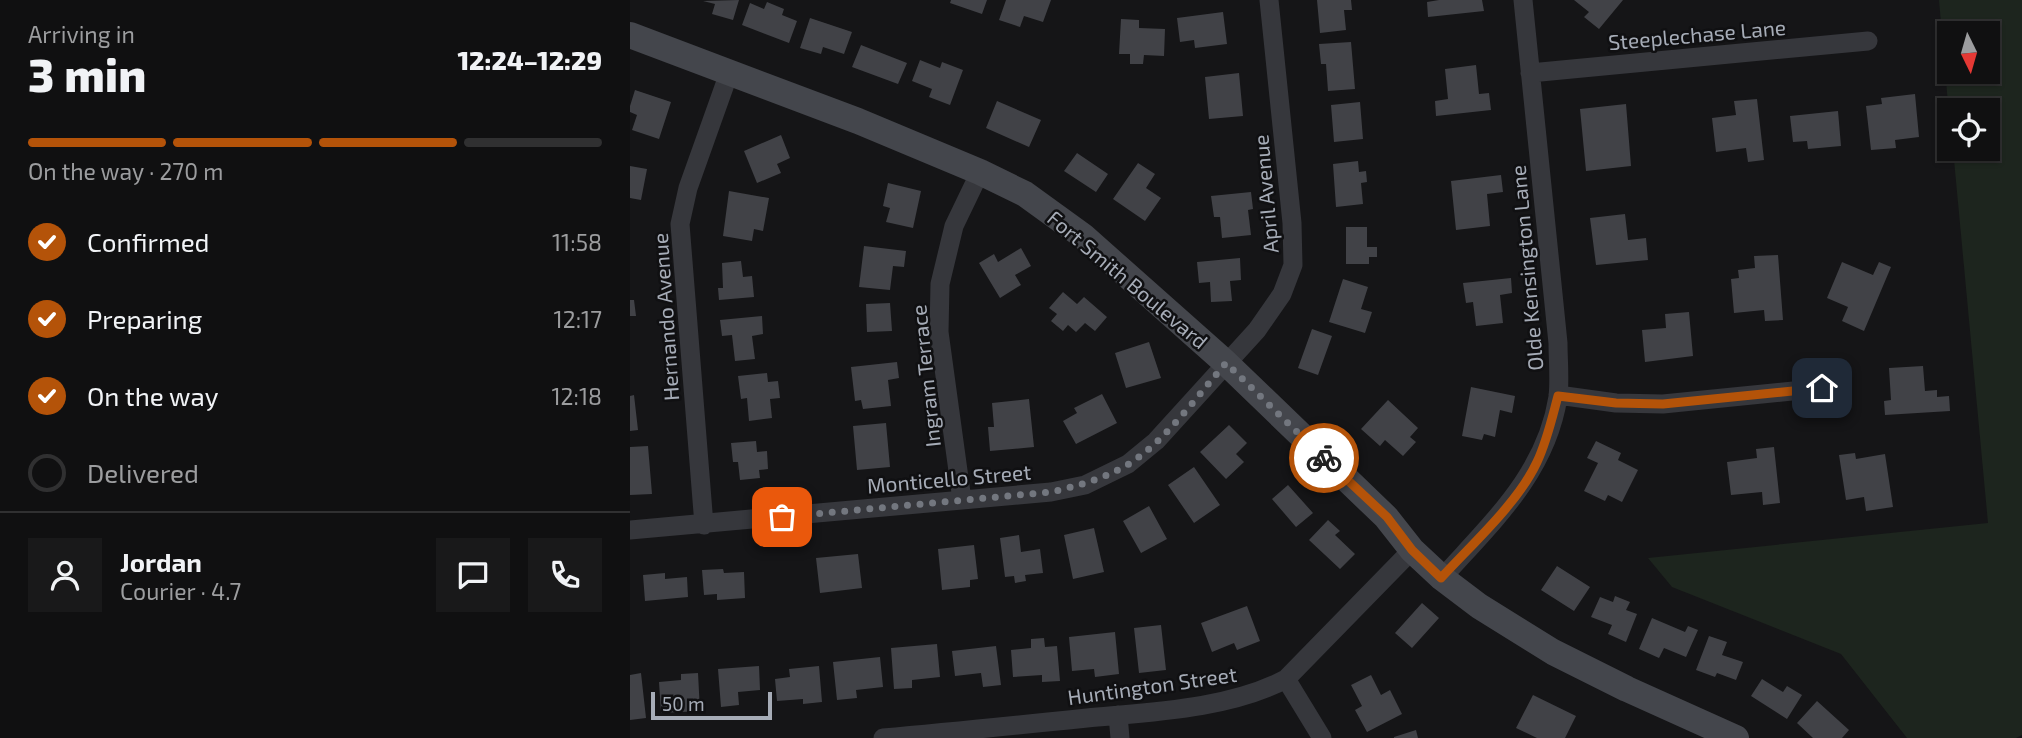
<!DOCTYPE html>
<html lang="en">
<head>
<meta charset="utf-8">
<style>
	body { margin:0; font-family:"Exo 2",sans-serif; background:#19191a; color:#f1f3f6; height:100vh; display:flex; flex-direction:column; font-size:26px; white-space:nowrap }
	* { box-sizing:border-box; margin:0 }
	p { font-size:23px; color:#9c9d9f }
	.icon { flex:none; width:38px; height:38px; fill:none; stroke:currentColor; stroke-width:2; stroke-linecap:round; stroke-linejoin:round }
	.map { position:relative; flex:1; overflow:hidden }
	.side { display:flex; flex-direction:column; background:#101011; width:630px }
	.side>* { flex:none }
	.needle { width:46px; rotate:175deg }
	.controls { position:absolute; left:1307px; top:21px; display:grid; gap:14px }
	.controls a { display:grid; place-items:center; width:63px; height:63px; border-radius:0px; background:#101011; box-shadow:0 2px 5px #0004,0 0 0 2px #303031; font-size:35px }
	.scale { position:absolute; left:21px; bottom:18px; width:121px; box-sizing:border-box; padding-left:7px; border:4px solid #a6acb7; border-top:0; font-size:19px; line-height:24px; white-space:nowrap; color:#a6acb7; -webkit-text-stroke:5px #101012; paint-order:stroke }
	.pin { position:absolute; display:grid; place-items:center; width:60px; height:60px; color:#fff; margin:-30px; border-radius:14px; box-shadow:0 4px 10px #0006 }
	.courier { position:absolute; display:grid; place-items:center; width:70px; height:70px; margin:-35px; border:5px solid #b45309; border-radius:50%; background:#fff; color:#222; box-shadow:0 2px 9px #0007 }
	.head em { font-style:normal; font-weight:800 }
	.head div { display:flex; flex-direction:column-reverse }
	.head { display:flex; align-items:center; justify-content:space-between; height:119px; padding:0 28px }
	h1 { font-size:46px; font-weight:800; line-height:52px }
	.bar { display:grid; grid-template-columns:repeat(4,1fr); gap:10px 7px; align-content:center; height:84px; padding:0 28px }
	.bar i { height:9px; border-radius:5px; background:#303031 }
	.bar .selected { background:#b45309 }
	.bar p { grid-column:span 4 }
	.line { display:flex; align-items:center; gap:18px; padding:0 28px; border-top:2px solid #303031 }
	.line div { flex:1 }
	.round { display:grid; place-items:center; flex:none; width:74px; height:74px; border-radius:0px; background:#19191a }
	ol { padding:0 28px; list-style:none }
	li { display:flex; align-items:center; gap:21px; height:77px }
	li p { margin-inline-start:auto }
	li .icon { padding:7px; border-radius:50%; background:#b45309; color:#fff; stroke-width:4 }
	li:last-child { color:#9c9d9f }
	li i { width:38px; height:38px; border:4px solid #303031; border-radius:50% }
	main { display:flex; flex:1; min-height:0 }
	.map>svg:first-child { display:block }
	.green { fill:#1d251e; fill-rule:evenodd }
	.building { fill:#414247 }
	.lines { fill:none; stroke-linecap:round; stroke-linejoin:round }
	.street { stroke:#36373c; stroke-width:19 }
	.secondary { stroke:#44464c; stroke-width:26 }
	.done { stroke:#73777f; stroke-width:7; stroke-dasharray:0 12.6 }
	.route { stroke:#b45309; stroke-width:9 }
	.labels { text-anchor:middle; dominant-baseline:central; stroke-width:5; stroke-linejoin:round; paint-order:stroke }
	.street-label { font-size:21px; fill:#a6acb7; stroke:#101012 }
</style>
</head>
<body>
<main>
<section class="side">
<div class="head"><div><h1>3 min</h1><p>Arriving in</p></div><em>12:24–12:29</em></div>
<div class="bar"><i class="selected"></i><i class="selected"></i><i class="selected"></i><i></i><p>On the way · 270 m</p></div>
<ol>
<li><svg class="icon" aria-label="check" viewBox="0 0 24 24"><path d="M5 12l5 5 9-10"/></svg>Confirmed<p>11:58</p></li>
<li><svg class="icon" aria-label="check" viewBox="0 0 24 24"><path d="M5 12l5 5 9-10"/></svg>Preparing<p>12:17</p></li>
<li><svg class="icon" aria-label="check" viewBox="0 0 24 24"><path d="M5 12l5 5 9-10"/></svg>On the way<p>12:18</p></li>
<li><i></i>Delivered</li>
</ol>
<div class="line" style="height:126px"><a class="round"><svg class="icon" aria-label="person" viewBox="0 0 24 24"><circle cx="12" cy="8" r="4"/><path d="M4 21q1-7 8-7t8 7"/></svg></a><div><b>Jordan</b><p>Courier · 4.7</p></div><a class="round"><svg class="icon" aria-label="chat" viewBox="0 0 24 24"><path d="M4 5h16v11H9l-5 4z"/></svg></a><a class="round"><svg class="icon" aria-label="phone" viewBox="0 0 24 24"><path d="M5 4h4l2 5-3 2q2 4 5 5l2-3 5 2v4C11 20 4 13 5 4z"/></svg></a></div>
</section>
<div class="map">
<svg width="1392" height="738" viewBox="0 0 1392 738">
	<rect width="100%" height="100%" fill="#151517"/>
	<path class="green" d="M1309,0H1392V735L1386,738H1277L1211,654L1042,587L1018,558L1358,523L1323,149H1358V110H1320L1319,115ZM1320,33H1358V72H1320Z"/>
	<path class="building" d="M109,0L103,20L82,14L85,4L73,1Z
		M321,0H357L352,14L320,3Z
		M376,0H421L413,22L394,16L390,27L369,20Z
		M687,0H721L722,10H714L716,30L690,33Z
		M809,0H852L854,11L798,17L797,2Z
		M944,0H993L969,29L954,17L959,12Z
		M137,2L154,9L152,15L167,21L159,43L112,25L120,3L134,9Z
		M593,12L597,44L565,48L564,40L550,42L547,18Z
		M180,18L222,32L214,54L193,47L191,54L170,48Z
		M491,19L509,20V28L535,29L534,56L514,55L513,64H500V54H489Z
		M721,42L725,89L698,91L696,64H691L689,44Z
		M231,45L277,63L268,84L222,67Z
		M290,60L310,68L312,62L333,70L320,105L299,97L302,89L282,81Z
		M846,65L849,94L859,93L861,110L806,116L805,101L818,99L815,69Z
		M609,73L613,116L579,119L575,77Z
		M5,90L41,102L29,139L2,130L7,115L0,112V106Z
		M1285,94L1289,137L1265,140L1266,148L1241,150L1236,106L1252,104L1251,98Z
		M1127,99L1134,160L1118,162L1116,148L1086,152L1082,118L1106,115L1104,101Z
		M367,101L411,120L399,147L356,128Z
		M730,102L733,139L704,142L701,105Z
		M996,104L1001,166L956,171L950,109Z
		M1208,111L1211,146L1178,149L1177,141L1163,142L1160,116Z
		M151,135L160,158L147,164L151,173L127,183L114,151Z
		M447,153L478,174L466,192L434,171Z
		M728,161L729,172L736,171L737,182L731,183L733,204L706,207L703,164Z
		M508,163L525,174L516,188L531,198L515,221L483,199Z
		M0,166L17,169L11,200L0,198Z
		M871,175L873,192L857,194L860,226L826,230L821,181Z
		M258,183L291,191L283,228L256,222L260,208L253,206Z
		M99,191L139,198L133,231L124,229L122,241L93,236Z
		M621,192L623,209L618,210L621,235L592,238L590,217H584L581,196Z
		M995,214L998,240L1016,238L1018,260L966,265L960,218Z
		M716,227H737V247H747V257H739V264H716Z
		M234,246L276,251L274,267L263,266L260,290L229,287Z
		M391,248L401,266L385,275L391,285L370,298L349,263L364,254L368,262Z
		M1148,255L1153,320L1135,321L1134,310L1104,313L1101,279L1109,278L1108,270L1125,268L1124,256Z
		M610,258L611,280L600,281L602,301L581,302L580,282L569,283L567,262Z
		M111,261L113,277L122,276L124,297L89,300L88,288H93L92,263Z
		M1212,262L1243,275L1249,262L1261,267L1234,331L1212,321L1218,307L1197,298Z
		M881,278L882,293L870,295L873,323L846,326L843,302L836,303L833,283Z
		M713,279L738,287L731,309L742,312L735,333L699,322Z
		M433,292L447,304L454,297L477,317L465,331L455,323L446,332L438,325L433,331L421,321L427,314L419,308Z
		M0,300H4L6,316H0Z
		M260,303L262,331L237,332L236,304Z
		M1059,312L1063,356L1015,362L1012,330L1036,328L1035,314Z
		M132,316L133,334L122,336L125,359L105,361L102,335L92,336L90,320Z
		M682,329L702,336L688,375L668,368Z
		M519,342L531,378L496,388L485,353Z
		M267,362L269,378L258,380L261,406L233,409L231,400L225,401L221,367Z
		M1293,366L1295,391L1307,390V397L1319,396L1320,411L1255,415L1254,401L1261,400L1259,368Z
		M137,373L138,382L148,381L150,398L140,399L142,418L119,421L117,398L111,399L108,376Z
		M841,387L885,396L882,413L870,410L865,437L854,434L852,440L832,436Z
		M472,394L487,423L446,444L433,421L447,413L444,408Z
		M4,395L8,430L0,431V396Z
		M399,399L404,447L360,451L358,427H364L362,403Z
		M758,400L788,428L780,437L786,442L773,456L755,440L750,446L731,429Z
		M256,423L260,467L227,470L223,426Z
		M599,425L617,443L606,454L614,462L596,479L570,452Z
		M126,441L127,452L137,451L138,469L129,470L130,478L110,480L108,462H103L101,443Z
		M966,441L991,453L988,460L1008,470L992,502L978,495L975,501L954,491L968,463L957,458Z
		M18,446L22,494L0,495V447Z
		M1144,447L1150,503L1133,505L1132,492L1101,495L1097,462L1127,458L1126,449Z
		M1225,453L1226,459L1255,454L1263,507L1236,511L1234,497L1216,500L1209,455Z
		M564,467L590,505L564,523L538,485Z
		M658,485L683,513L666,527L642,499Z
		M519,506L537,539L511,553L493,521Z
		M698,520L710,531L705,535L725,554L710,569L679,540Z
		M464,528L474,572L443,579L434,535Z
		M389,535L391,552L410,549L413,573L395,575L396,581L385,583L384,576L375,577L370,538Z
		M344,545L348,579L340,580V587L312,590L308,549Z
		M228,554L232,588L190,593L186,558Z
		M927,566L960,587L944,611L911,590Z
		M93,569L94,573L114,572L115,598L87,600V594L74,595L72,570Z
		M35,573V579L57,577L58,597L15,601L13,575Z
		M985,596L1000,602L996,610L1007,614L996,642L978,634L982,625L961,617L970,597L983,602Z
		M792,603L809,618L782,648L765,633Z
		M617,606L630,641L607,650L604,643L582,652L571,623Z
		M1022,618L1055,632L1058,626L1068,630L1056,657L1034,648L1029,658L1009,649Z
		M531,625L536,670L509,673L504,628Z
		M485,632L489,674L465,677L464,669L442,671L439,637Z
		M1079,636L1097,642L1092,655L1113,662L1106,680L1087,673L1085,677L1066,670Z
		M414,638L415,647L427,646L430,681L412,682V675L383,677L381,650L401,648V639Z
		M307,644L310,677L282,680V688L264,689L261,648Z
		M366,646L371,685L353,687L351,673L325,676L322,651Z
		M250,657L253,687L226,690L227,698L207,700L203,662Z
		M129,666L130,690L108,692L109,705L91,707L88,669Z
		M189,666L192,702L173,704V699L147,701L145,679L160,677L159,669Z
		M11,673L16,718L0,720V675Z
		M68,673L70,711L31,713L29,682L51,680V674Z
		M741,675L751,695L760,690L772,714L737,732L725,710L732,706L721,685Z
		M1132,679L1153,692L1157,686L1172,695L1157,719L1121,696Z
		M903,695L946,716L935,738H907L886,728Z
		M1187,701L1219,730L1212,738H1183L1167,723Z
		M786,730L788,738H764V737Z"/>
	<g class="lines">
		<path class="street" d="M900,73L1238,41
			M928,395L986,403L1033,404L1192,388
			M332,500L309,332L310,284L324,226L350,172
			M74,525L50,224L58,188L99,73
			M0,530L421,492L455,485L498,464L526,441L627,330L652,294L663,265L662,223L639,0
			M812,578C861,523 916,474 928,397C930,379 928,360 928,343L893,0
			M656,679L692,738
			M488,715L490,738
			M253,738C321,732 389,725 457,718C521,712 599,709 656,679L782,550"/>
		<path class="secondary" d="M0,35L228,121L350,172L395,194L453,236L596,363L756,517L782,550L812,578L849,606L923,652L997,689L1106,738"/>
	</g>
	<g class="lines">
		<path class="done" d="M152,517L421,492C447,486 473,479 497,465C535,442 567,396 596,363L694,458"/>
		<path class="route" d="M694,458L757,517L782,550L811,578C842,544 888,503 907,462C917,441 922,418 928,396L986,403L1033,404L1192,388"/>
	</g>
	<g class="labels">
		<g class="street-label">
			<text transform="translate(1067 34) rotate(-5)">Steeplechase Lane</text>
			<text transform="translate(635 194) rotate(-95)">April Avenue</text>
			<text transform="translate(896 268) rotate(-95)">Olde Kensington Lane</text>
			<text transform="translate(498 279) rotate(40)">Fort Smith Boulevard</text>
			<text transform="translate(35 317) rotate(-94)">Hernando Avenue</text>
			<text transform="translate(295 376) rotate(-96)">Ingram Terrace</text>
			<text transform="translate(319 478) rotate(-5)">Monticello Street</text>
			<text transform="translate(522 685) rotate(-8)">Huntington Street</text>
		</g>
	</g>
</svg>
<div class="controls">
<a><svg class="needle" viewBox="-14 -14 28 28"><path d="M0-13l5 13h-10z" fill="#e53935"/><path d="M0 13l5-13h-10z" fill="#9c9d9f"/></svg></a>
<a><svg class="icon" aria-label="locate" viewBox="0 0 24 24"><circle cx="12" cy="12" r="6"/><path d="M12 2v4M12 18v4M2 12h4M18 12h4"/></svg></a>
</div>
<div class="scale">50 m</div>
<div class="pin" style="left:152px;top:517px;background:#ea580c"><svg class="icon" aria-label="bag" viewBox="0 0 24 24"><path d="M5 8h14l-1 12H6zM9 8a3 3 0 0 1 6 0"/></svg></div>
<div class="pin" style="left:1192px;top:388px;background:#1f2937"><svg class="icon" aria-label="home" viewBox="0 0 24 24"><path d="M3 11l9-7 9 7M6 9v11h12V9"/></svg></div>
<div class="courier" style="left:694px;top:458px"><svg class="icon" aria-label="bike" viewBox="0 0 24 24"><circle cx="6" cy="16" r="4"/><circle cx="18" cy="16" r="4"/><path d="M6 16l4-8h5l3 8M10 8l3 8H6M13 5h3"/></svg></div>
</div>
</main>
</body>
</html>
